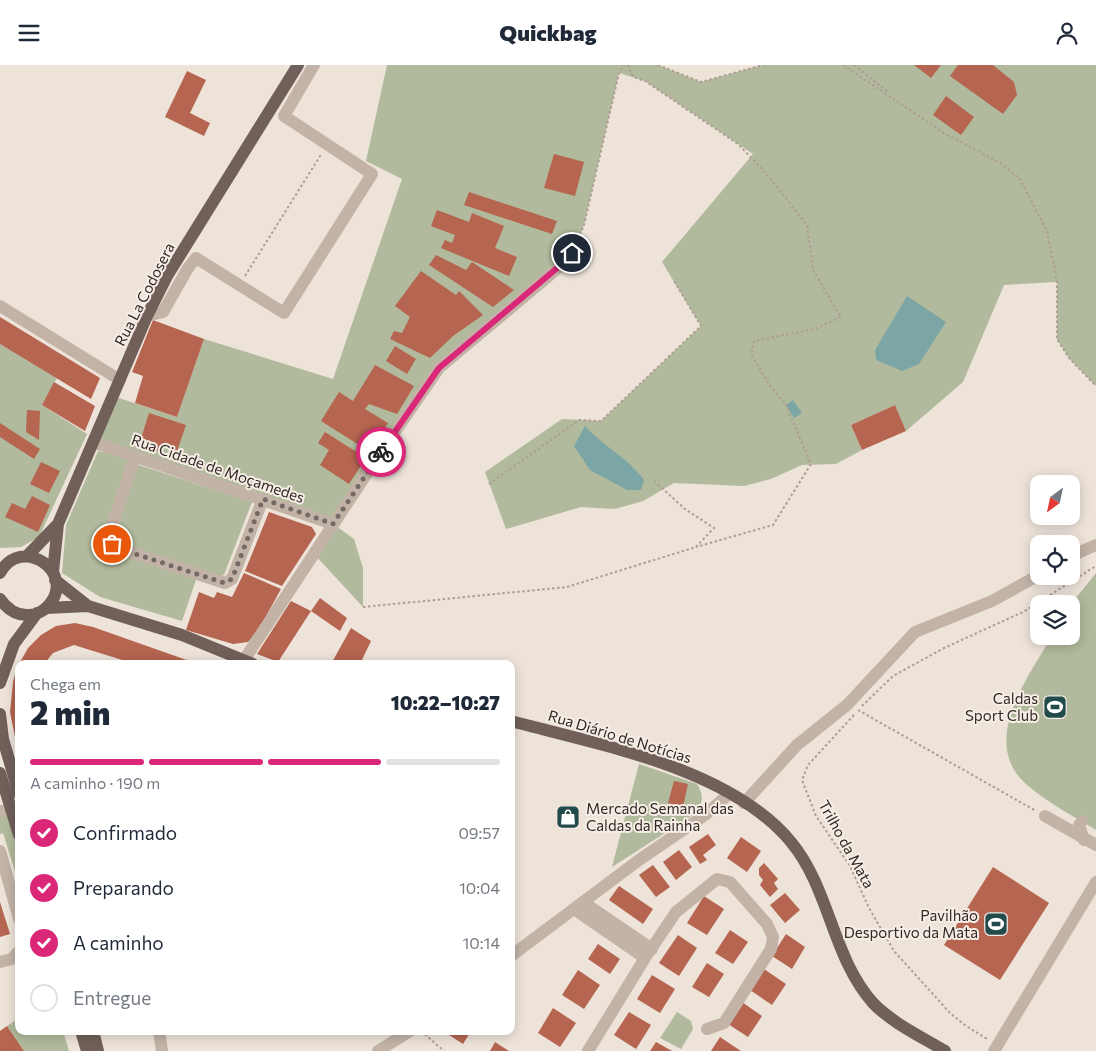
<!DOCTYPE html>
<html lang="pt">
<head>
<meta charset="utf-8">
<style>
	body { margin:0; font-family:Commissioner,sans-serif; background:#f6f6f7; color:#1f2937; height:100vh; display:flex; flex-direction:column; font-size:19px; white-space:nowrap }
	* { box-sizing:border-box; margin:0 }
	p { font-size:16px; color:#747a83 }
	.icon { flex:none; width:28px; height:28px; fill:none; stroke:currentColor; stroke-width:2; stroke-linecap:round; stroke-linejoin:round }
	.map { position:relative; flex:1; overflow:hidden }
	.side { position:absolute; left:15px; top:595px; width:500px; height:375px; display:flex; flex-direction:column; background:#fff; border-radius:10px; box-shadow:0 2px 12px #0003 }
	.side>* { flex:none }
	.needle { width:32px; rotate:213deg }
	.buttons { position:absolute; left:1030px; top:410px; display:grid; gap:10px }
	.buttons a { display:grid; place-items:center; width:50px; height:50px; border-radius:10px; background:#fff; box-shadow:0 2px 12px #0003; font-size:25px }
	.pin { position:absolute; display:grid; place-items:center; width:42px; height:42px; color:#fff; margin:-21px; border:2px solid #fff; border-radius:50%; box-shadow:0 1px 5px #0007 }
	.courier { position:absolute; display:grid; place-items:center; width:50px; height:50px; margin:-25px; border:4px solid #db2777; border-radius:50%; background:#fff; color:#222; box-shadow:0 1px 6px #0007 }
	.summary em { font-style:normal; font-weight:800 }
	.summary div { display:flex; flex-direction:column-reverse }
	.summary { display:flex; align-items:center; justify-content:space-between; height:85px; padding:0 15px }
	h1 { font-size:32px; font-weight:800; line-height:38px }
	.bar { display:grid; grid-template-columns:repeat(4,1fr); gap:8px 5px; align-content:center; height:60px; padding:0 15px }
	.bar i { height:6px; border-radius:4px; background:#e0e1e3 }
	.bar .current { background:#db2777 }
	.bar p { grid-column:span 4 }
	ol { padding:0 15px; list-style:none }
	li { display:flex; align-items:center; gap:15px; height:55px }
	li p { margin-inline-start:auto }
	li .icon { padding:5px; border-radius:50%; background:#db2777; color:#fff; stroke-width:4 }
	li:last-child { color:#747a83 }
	li i { width:28px; height:28px; border:2px solid #e0e1e3; border-radius:50% }
	header { display:flex; justify-content:space-between; align-items:center; height:65px; padding:0 15px; background:#fff; font-size:22px; font-weight:800 }
	.map>svg:first-child { display:block }
	.green { fill:#b1ba9c }
	.water { fill:#7ca6a6 }
	.building { fill:#b56550 }
	.lines { fill:none; stroke-linecap:round; stroke-linejoin:round }
	.path { stroke:#af9d92; stroke-width:2; stroke-dasharray:2.5 2.5; stroke-linecap:butt }
	.minor { stroke:#c3b3a7; stroke-width:12 }
	.major { stroke:#716059; stroke-width:12 }
	.done { stroke:#736a65; stroke-width:5; stroke-dasharray:0 9 }
	.route { stroke:#db2777; stroke-width:6 }
	.labels { text-anchor:middle; dominant-baseline:central; stroke-width:4; stroke-linejoin:round; paint-order:stroke }
	.street-label { font-size:15px; fill:#312926; stroke:#f6ede5 }
	.poi-label { font-size:15px; fill:#312926; stroke:#f6ede5; text-anchor:end }
</style>
</head>
<body>
<header><svg class="icon" aria-label="menu" viewBox="0 0 24 24"><path d="M4 6h16M4 12h16M4 18h16"/></svg>Quickbag<svg class="icon" aria-label="person" viewBox="0 0 24 24"><circle cx="12" cy="8" r="4"/><path d="M4 21q1-7 8-7t8 7"/></svg></header>
<div class="map">
<svg width="1096" height="986" viewBox="0 0 1096 986">
	<rect width="100%" height="100%" fill="#ede3d9"/>
	<path class="green" d="M387,0H658L701,17L763,0H1096V321L1069,293L1057,274V217L1004,220L963,317L906,366L895,340L851,360L862,385L836,399L802,400L771,414L744,421L674,418L643,436L615,444L581,442L506,464L485,407L562,354L601,356L701,261L662,197L753,89L645,16L619,8L584,160L572,188L439,303L333,459L354,474L363,503V542L315,490L333,459L93,377L113,331L177,352L204,274L333,314L402,114L366,96Z
		M0,279L57,313L42,340L87,369L39,472L21,482L0,483Z
		M98,386L118,390L136,399L252,437L224,510L218,513L198,509L182,556L100,532L62,508L66,460Z
		M1096,508V765C1073,751 1046,737 1026,719C979,677 1028,612 1052,571H1071V539Z
		M639,699L697,719C704,731 703,736 696,748L612,802Z
		M7,747L19,786V819L3,768L0,769V750Z
		M677,947L691,956L693,964L681,984L660,973Z
		M19,953V966H63L69,986H24L7,961Z"/>
	<path class="water" d="M907,231L946,257L919,299L902,306L876,295L875,285Z
		M793,335L802,348L794,353L786,340Z
		M585,361C604,382 627,392 644,415L641,425H627L590,405L574,381Z"/>
	<path class="building" d="M914,0H941L931,13Z
		M958,0H993L1014,17L1017,30L1003,49L950,11Z
		M187,6L206,15L190,48L210,58L204,71L165,52Z
		M946,31L974,52L961,70L933,50Z
		M554,89L584,97L575,131L544,123Z
		M469,127L557,156L552,169L464,140Z
		M437,145L469,157L472,148L504,161L495,183L517,192L509,211L441,183L445,175L452,178L455,170L431,161Z
		M436,190L466,205L472,197L514,225L493,242L429,200Z
		M421,206L456,230L459,226L483,250L453,271L430,293L390,274L394,266L402,268L410,252L395,241Z
		M0,252L100,313L91,334L0,279Z
		M153,255L204,274L177,352L135,338L143,311L132,307Z
		M395,281L416,294L407,309L386,296Z
		M375,300L414,321L397,349L369,339L365,344L388,358L370,387L321,356L339,327L353,336Z
		M54,317L95,341L85,366L42,340Z
		M895,340L906,366L862,385L851,360Z
		M27,345L40,346L39,375L26,367Z
		M149,348L186,360L177,386L160,381L158,386L139,380Z
		M0,358L40,384L34,394L0,372Z
		M325,367L366,393L349,419L320,400L329,385L318,378Z
		M41,397L60,406L49,428L30,419Z
		M32,431L50,440L38,467L5,452L12,438L25,444Z
		M269,447L312,462L316,469L282,521L245,506Z
		M244,508L281,524L259,564L248,577L233,579L186,565L199,527L214,533L217,527L232,532Z
		M320,533L347,553L340,566L311,546Z
		M291,536L311,546L278,597L257,589Z
		M75,558L93,562L198,599H135L74,580L53,588L44,599H19L28,583L41,570L56,561Z
		M351,563L371,576L360,599H331Z
		M18,599L19,687H18L10,647L13,617Z
		M674,716L688,719L683,742L668,738Z
		M708,769L716,780L703,790L707,795L700,799L689,782Z
		M741,772L761,786L747,807L727,793Z
		M679,785L692,802L676,815L663,797Z
		M764,798L778,814L774,818L778,824L770,832L760,820L763,815L759,810V803Z
		M653,800L670,822L656,832L639,810Z
		M993,802L1049,838L1000,915L944,880Z
		M619,821L653,844L643,859L609,835Z
		M785,828L800,845L785,858L770,840Z
		M704,831L724,844L707,870L687,858Z
		M0,837L10,869L0,872Z
		M730,865L748,877L733,899L715,888Z
		M786,869L805,882L792,904L772,891Z
		M678,870L697,883L679,911L659,898Z
		M598,879L620,894L610,909L588,894Z
		M707,898L724,909L709,932L692,922Z
		M764,904L786,919L772,940L750,925Z
		M578,905L600,920L584,944L562,930Z
		M652,910L675,924L660,948L637,934Z
		M742,937L762,951L748,972L728,959Z
		M553,943L576,958L560,982L538,968Z
		M629,947L651,960L636,984L614,970Z
		M7,961L24,986H0V966Z
		M443,966H471L463,979Z
		M720,972L741,986H711Z
		M495,977L509,986H490Z
		M656,977L672,986H650Z"/>
	<g class="lines">
		<path class="path" d="M628,0L633,12L645,16L738,79L765,107L807,160L813,205L841,252L815,264L754,276L751,289L769,319L786,340L811,399L773,460L696,482
			M658,0L701,17L763,0
			M843,0L944,68L1002,99L1020,114L1047,166L1057,217V274L1069,293L1096,321
			M854,0L888,27
			M576,179L584,160L619,8L624,0
			M245,211L322,88
			M489,419L579,355L601,356L701,261L673,214
			M363,542L567,522L696,482L714,463L685,444L654,416
			M862,641L893,611L944,583L1023,547L1096,501
			M858,645L1036,746
			M854,650L808,700L802,715L816,751L850,801L869,843L894,886L950,948L966,961L989,975
			M421,966L444,986"/>
		<path class="minor" d="M0,241L120,315
			M147,251L163,247L188,203L196,193L284,248L372,109L284,51L314,0
			M93,377L333,459
			M135,392L108,473L118,483L225,518L232,514L263,434
			M1071,491L1096,480
			M244,595L381,387L439,303L563,199L572,188
			M744,738L797,680L847,640L915,567L992,536L1039,510
			M0,746L11,745
			M1045,751L1096,780
			M1082,756L1079,760L1084,775
			M0,786L19,854
			M583,837L652,884
			M574,844L645,893
			M511,891L639,795L705,750L729,729
			M0,897L12,894L19,886
			M159,966L162,986
			M378,986L410,966
			M588,986L645,893L676,847L717,814L730,817L767,859L773,872L771,884L724,958L707,964
			M994,986L1096,817"/>
		<path class="major" d="M27,491L58,459
			M53,507L58,459L147,251L167,211L298,0
			M0,508C21,469 77,507 49,540C44,546 36,550 29,550C16,551 7,544 0,534
			M55,515L88,541
			M46,543L88,541L182,570L253,599
			M0,618L14,579L37,548
			M0,649L3,674L19,729
			M511,656C600,680 730,703 791,777C830,824 832,892 873,938C892,958 922,972 945,986
			M0,708L19,770
			M81,966L87,986
			M93,966L98,986"/>
	</g>
	<g class="lines">
		<path class="done" d="M112,479L135,489L225,518L232,514L263,434L333,459L381,387"/>
		<path class="route" d="M381,387L439,303L563,198L572,188"/>
	</g>
	<defs>
		<g id="stadium-square" transform="scale(1.25)"><rect x="-9" y="-9" width="18" height="18" rx="4" fill="#224b4c" stroke="#f6ede5"/><path d="M0-5a6.5 5 0 1 0 0 10a6.5 5 0 1 0 0-10ZM-3.5-1.8h7v3.6h-7Z" fill="#fff"/></g>
		<g id="shop-square" transform="scale(1.25)"><rect x="-9" y="-9" width="18" height="18" rx="4" fill="#224b4c" stroke="#f6ede5"/><path d="M-5-2.5h2.3a2.7 3.5 0 0 1 5.4 0H5L5.5 6h-11ZM-1.5-2.5h3a1.5 2.3 0 0 0-3 0Z" fill="#fff"/></g>
	</defs>
	<g fill-rule="evenodd">
		<use href="#stadium-square" x="1055" y="642"/>
		<use href="#shop-square" x="568" y="752"/>
		<use href="#stadium-square" x="996" y="859"/>
	</g>
	<g class="labels">
		<g class="street-label">
			<text transform="translate(144 229) rotate(-63)">Rua La Codosera</text>
			<text transform="translate(218 403) rotate(19)">Rua Cidade de Moçamedes</text>
			<text transform="translate(620 671) rotate(17)">Rua Diário de Notícias</text>
			<text transform="translate(847 779) rotate(61)">Trilho da Mata</text>
		</g>
		<g class="poi-label">
			<text x="1038" y="633">Caldas<tspan x="1038" dy="17">Sport Club</tspan></text>
			<text x="586" y="743" text-anchor="start">Mercado Semanal das<tspan x="586" dy="17">Caldas da Rainha</tspan></text>
			<text x="978" y="850">Pavilhão<tspan x="978" dy="17">Desportivo da Mata</tspan></text>
		</g>
	</g>
</svg>
<div class="buttons">
<a><svg class="needle" viewBox="-14 -14 28 28"><path d="M0-13l5 13h-10z" fill="#e53935"/><path d="M0 13l5-13h-10z" fill="#747a83"/></svg></a>
<a><svg class="icon" aria-label="locate" viewBox="0 0 24 24"><circle cx="12" cy="12" r="6"/><path d="M12 2v4M12 18v4M2 12h4M18 12h4"/></svg></a>
<a><svg class="icon" aria-label="layers" viewBox="0 0 24 24"><path d="M12 4l9 5-9 5-9-5zM3 14l9 5 9-5"/></svg></a>
</div>
<div class="pin" style="left:112px;top:479px;background:#ea580c"><svg class="icon" aria-label="bag" viewBox="0 0 24 24"><path d="M5 8h14l-1 12H6zM9 8a3 3 0 0 1 6 0"/></svg></div>
<div class="pin" style="left:572px;top:188px;background:#1f2937"><svg class="icon" aria-label="home" viewBox="0 0 24 24"><path d="M3 11l9-7 9 7M6 9v11h12V9"/></svg></div>
<div class="courier" style="left:381px;top:387px"><svg class="icon" aria-label="bike" viewBox="0 0 24 24"><circle cx="6" cy="16" r="4"/><circle cx="18" cy="16" r="4"/><path d="M6 16l4-8h5l3 8M10 8l3 8H6M13 5h3"/></svg></div>
<section class="side">
<div class="summary"><div><h1>2 min</h1><p>Chega em</p></div><em>10:22–10:27</em></div>
<div class="bar"><i class="current"></i><i class="current"></i><i class="current"></i><i></i><p>A caminho · 190 m</p></div>
<ol>
<li><svg class="icon" aria-label="check" viewBox="0 0 24 24"><path d="M5 12l5 5 9-10"/></svg>Confirmado<p>09:57</p></li>
<li><svg class="icon" aria-label="check" viewBox="0 0 24 24"><path d="M5 12l5 5 9-10"/></svg>Preparando<p>10:04</p></li>
<li><svg class="icon" aria-label="check" viewBox="0 0 24 24"><path d="M5 12l5 5 9-10"/></svg>A caminho<p>10:14</p></li>
<li><i></i>Entregue</li>
</ol>
</section>
</div>
</body>
</html>
